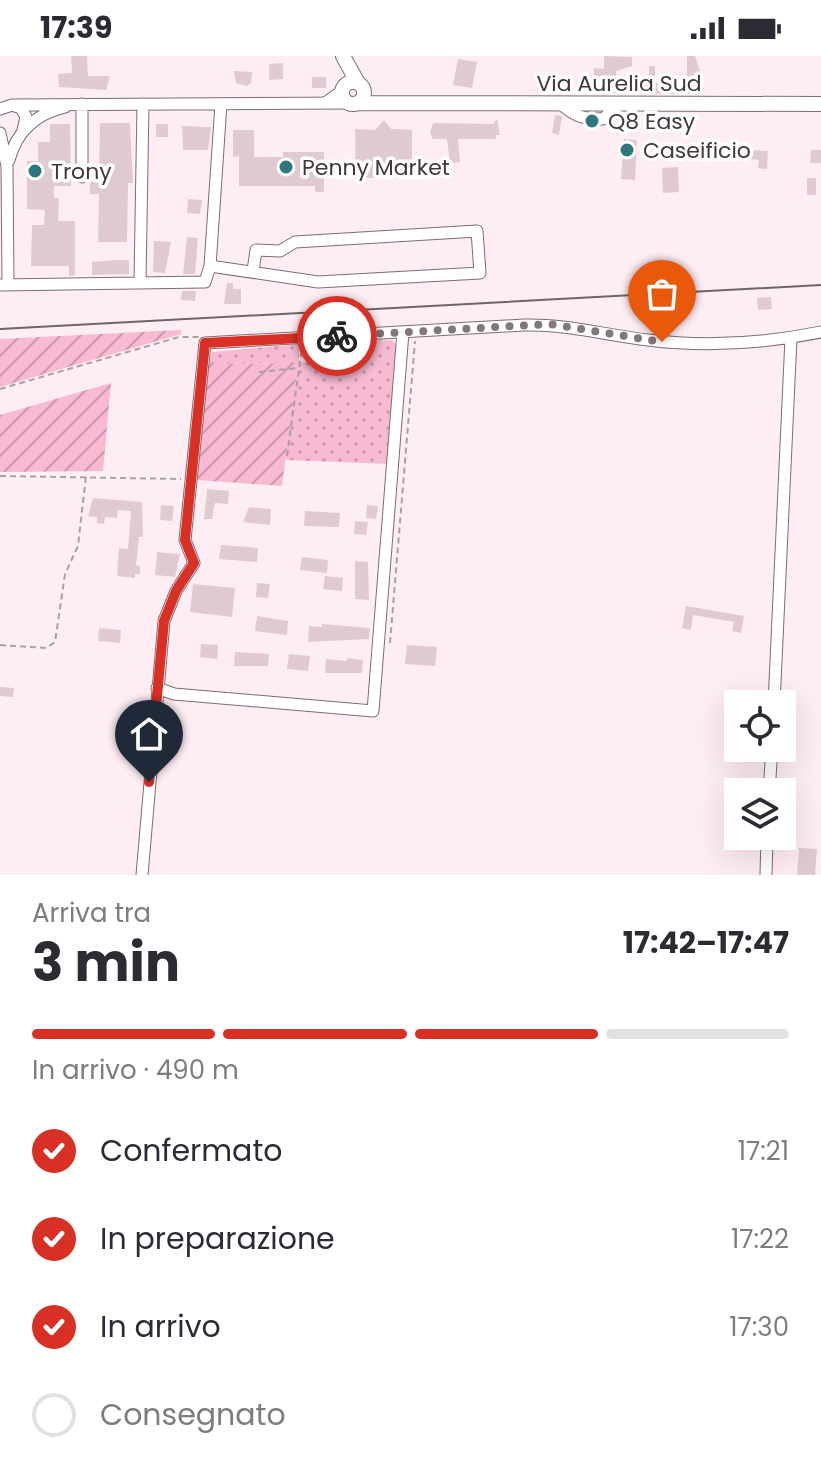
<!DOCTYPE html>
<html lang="it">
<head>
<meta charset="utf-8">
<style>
	body { margin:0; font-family:Poppins,sans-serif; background:#f7f7f7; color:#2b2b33; height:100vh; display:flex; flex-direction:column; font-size:30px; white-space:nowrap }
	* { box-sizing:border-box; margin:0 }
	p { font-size:26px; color:#7c7c81 }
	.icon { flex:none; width:44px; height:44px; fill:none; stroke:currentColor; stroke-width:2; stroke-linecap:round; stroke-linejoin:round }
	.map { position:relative; height:819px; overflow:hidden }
	.details { display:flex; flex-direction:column; background:#fff; flex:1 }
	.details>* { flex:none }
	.buttons { position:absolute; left:724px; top:634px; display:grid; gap:16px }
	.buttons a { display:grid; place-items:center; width:72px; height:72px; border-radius:0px; background:#fff; box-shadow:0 8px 32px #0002; font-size:40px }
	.pin { position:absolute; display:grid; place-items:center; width:68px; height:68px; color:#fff; margin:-82px -34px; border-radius:50% 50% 50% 0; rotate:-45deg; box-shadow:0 0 8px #0007 }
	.pin .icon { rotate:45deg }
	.courier { position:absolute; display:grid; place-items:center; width:80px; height:80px; margin:-40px; border:6px solid #d93025; border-radius:50%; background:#fff; color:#222; box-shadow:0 2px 10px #0007 }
	.overview em { font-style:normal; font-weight:700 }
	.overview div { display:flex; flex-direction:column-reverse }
	.overview { display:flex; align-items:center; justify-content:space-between; height:136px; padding:0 32px }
	h1 { font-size:52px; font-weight:700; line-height:60px }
	.bar { display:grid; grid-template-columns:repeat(4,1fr); gap:12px 8px; align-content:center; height:96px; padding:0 32px }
	.bar i { height:10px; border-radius:6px; background:#e1e1e2 }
	.bar .selected { background:#d93025 }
	.bar p { grid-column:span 4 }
	ol { padding:0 32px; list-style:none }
	li { display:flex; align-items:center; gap:24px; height:88px }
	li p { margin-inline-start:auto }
	li .icon { padding:8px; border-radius:50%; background:#d93025; color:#fff; stroke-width:4 }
	li:last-child { color:#7c7c81 }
	li i { width:44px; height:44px; border:4px solid #e1e1e2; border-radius:50% }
	.status { display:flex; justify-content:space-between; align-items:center; height:56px; padding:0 40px; background:#fff; direction:ltr }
	.status svg { height:22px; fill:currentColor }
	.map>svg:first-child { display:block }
	.grass { fill:url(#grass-dots) }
	.garden { fill:url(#garden-furrows) }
	.building { fill:#dfcad2 }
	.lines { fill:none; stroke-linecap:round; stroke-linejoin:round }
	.minor-casing { stroke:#7e6c73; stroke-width:13 }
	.major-casing { stroke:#7e6c73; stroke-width:16 }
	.path { stroke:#ac9fa4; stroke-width:2; stroke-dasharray:6 4; stroke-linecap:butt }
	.minor { stroke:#fff; stroke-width:11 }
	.major { stroke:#fff; stroke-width:14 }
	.rail { stroke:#6e6468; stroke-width:2 }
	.done { stroke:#82777b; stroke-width:8; stroke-dasharray:0 14.4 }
	.route { stroke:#d93025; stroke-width:10 }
	.poi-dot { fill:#2e777d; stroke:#fff; stroke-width:3 }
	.labels { text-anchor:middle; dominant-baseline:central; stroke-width:7; stroke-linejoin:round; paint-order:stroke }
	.street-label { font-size:22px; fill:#40383b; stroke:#fff }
	.poi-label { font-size:22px; fill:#40383b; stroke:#fff; text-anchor:start }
</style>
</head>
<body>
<div class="status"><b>17:39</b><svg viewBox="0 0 49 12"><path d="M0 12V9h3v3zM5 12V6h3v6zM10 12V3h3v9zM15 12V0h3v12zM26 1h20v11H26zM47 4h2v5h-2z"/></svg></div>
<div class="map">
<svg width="821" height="819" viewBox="0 0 821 819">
	<defs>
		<pattern id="grass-dots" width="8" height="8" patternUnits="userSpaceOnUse" patternTransform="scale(2)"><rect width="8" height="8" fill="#f7bad2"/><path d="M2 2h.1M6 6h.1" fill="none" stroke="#c998ac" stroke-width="1.8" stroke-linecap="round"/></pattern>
		<pattern id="garden-furrows" width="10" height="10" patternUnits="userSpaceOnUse" patternTransform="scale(2)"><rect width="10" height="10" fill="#f7bad2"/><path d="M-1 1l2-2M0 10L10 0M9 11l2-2" fill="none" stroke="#c998ac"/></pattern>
	</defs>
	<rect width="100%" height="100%" fill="#feedf3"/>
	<path class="grass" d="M392,284L397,289L389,408L287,404L284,400L298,307L208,308L212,296L299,288V307L306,306L311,288Z"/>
	<path class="garden" d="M181,274V278L0,331V283Z
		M298,307L282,430L197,424L208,308Z
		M111,327L103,415L0,416V359Z"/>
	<path class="building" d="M71,0H87L88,20H110L106,34L59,31L58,18L72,17Z
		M604,0L632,1V10L616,15L617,27L649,26V10H655V27H687V0H695L702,20L701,38L603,37V21H594V12L604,13Z
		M458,3L477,6L472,32L453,29Z
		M283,7V23L269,24V8Z
		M234,15L252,16L251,27L247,30L236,27Z
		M312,21H326V32H312Z
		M555,59L562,60L559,79L552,77Z
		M497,63L500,79H496V83H458L460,106L450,107L447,83H433L430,77L433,67L493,68Z
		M384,64L391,73L412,74V122H356L355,73L375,74Z
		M100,67H130L133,127H128L127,186H98L99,138H90V121H99Z
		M50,68H70L71,130H54V142H59L58,165H75V219L69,220V210H31L32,169H44L45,154L27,153V105H38V86H50Z
		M156,68H168V81H156Z
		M182,70L211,71L208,94H183Z
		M233,74H254V101H283V96H324V136H315V130H239V100L233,101Z
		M624,83L637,84L635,124L621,123Z
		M749,94L768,95L767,113L758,112L759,104L749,103Z
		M811,94H821V107H810Z
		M678,111L679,136L663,137L662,112Z
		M807,122H816V139H807Z
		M188,143L202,144L200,158L187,157Z
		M187,181L198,182L195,218H183Z
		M154,185L171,186L165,217L153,216Z
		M116,204H129V218L92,219V206Z
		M227,227H233V233H241V248H224Z
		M182,235H196L195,245L181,244Z
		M771,241L772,253L758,254L757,242Z
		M207,433L229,435L228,448L215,447L212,463H204Z
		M93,442L142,446L143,481H139L136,509L140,510V518H135V522L117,520L119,492L128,493L131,455L118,454L117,462L105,461L104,468L97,467V461L88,460Z
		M161,449L174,450L172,465L160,464Z
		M367,449L378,450L376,463L366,462Z
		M249,451L271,453L270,469L243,466Z
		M305,455L340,457L339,471L304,470Z
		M355,465L368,466L366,479L354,478Z
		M221,489L258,492L257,506L219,503Z
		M157,496L180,498L175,521L155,519Z
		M302,501L328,504L327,517L300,514Z
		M355,505L368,506L369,544L355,543Z
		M325,520L343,522L342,535L323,533Z
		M257,527L270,528L268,542L256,541Z
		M193,528L235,532L232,561L190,556Z
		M686,550L744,560L741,577L732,575L734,566L693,559L691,574L682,572Z
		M257,560L288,565L287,579L255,575Z
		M322,568L370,572L369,583L308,586L309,570L322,571Z
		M99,572L121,574L120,587L98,585Z
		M201,588L218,589L217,603L200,601Z
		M407,589L437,591L435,610L405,608Z
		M235,596L269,598L268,610H234Z
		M289,598L310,600L308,615L287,613Z
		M347,602L363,604L362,617H325L326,603L347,605Z
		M0,631L14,632L13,641L0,640Z
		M799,792L817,793L815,819H797Z"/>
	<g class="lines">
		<g class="minor-casing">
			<path id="minor" d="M325,47L342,35
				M82,48V121
				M12,49L349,47
				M562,49C576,61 584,63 603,63L618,49
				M0,53L12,49L21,52L26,61L23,74
				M0,77L7,110L8,228
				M9,104C17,74 36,58 65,51
				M210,210L318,226L480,217L477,175L295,186L280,195L256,194L253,215
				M140,226L143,48
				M0,229L205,226L210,210L221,48
				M157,632L174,638L373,655L403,276
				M774,648L791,282
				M769,736L772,692
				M142,819L164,565L176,535L194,507L185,484L205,287L524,269C566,268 606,279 648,284C704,291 766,287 821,276
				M766,819L767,780"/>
		</g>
		<g class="major-casing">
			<path id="major" d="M343,0L358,27
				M342 37a11 11 0 1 1 22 0a11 11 0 1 1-22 0Z
				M357,47L821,48"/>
		</g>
		<path class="path" d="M259,316L298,312
			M0,333L179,281H199
			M287,400L302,291
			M0,420L181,423
			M390,587L415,285
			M0,589L46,592L55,586L65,518L78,490L86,420"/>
		<use href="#minor" class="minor"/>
		<use href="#major" class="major"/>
		<path class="rail" d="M0,273L821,229"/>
	</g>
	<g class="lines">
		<path class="done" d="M337,280L550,268L662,286"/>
		<path class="route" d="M149,726L164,565L176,535L194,507L185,484L205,287L337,280"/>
	</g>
	<g class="poi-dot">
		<circle cx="592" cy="65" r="8"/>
		<circle cx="627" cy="94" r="8"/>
		<circle cx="286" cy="111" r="8"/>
		<circle cx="35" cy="115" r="8"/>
	</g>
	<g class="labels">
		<g class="street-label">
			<text x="619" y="27">Via Aurelia Sud</text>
		</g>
		<g class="poi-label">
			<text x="608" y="65">Q8 Easy</text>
			<text x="643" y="94">Caseificio</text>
			<text x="302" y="111">Penny Market</text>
			<text x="51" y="115">Trony</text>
		</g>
	</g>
</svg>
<div class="buttons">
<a><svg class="icon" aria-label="locate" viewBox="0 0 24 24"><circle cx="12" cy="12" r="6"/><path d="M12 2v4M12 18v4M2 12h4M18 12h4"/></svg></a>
<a><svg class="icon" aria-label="layers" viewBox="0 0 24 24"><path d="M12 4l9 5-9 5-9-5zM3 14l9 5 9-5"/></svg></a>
</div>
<div class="pin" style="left:662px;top:286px;background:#ea580c"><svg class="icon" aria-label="bag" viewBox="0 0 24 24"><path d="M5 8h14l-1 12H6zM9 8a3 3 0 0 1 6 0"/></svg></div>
<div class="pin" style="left:149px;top:726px;background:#1f2937"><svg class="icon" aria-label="home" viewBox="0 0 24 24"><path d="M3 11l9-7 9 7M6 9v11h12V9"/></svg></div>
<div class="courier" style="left:337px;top:280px"><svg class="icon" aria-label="bike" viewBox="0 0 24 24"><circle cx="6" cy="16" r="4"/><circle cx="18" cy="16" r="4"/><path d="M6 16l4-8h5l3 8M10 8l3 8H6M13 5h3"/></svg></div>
</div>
<section class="details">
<div class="overview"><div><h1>3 min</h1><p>Arriva tra</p></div><em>17:42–17:47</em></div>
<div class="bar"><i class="selected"></i><i class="selected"></i><i class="selected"></i><i></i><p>In arrivo · 490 m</p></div>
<ol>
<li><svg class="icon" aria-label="check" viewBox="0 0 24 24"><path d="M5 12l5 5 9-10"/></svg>Confermato<p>17:21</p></li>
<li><svg class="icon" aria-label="check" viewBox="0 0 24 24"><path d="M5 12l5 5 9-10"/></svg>In preparazione<p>17:22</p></li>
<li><svg class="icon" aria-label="check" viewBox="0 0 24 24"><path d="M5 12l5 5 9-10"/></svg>In arrivo<p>17:30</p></li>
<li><i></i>Consegnato</li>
</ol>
</section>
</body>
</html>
